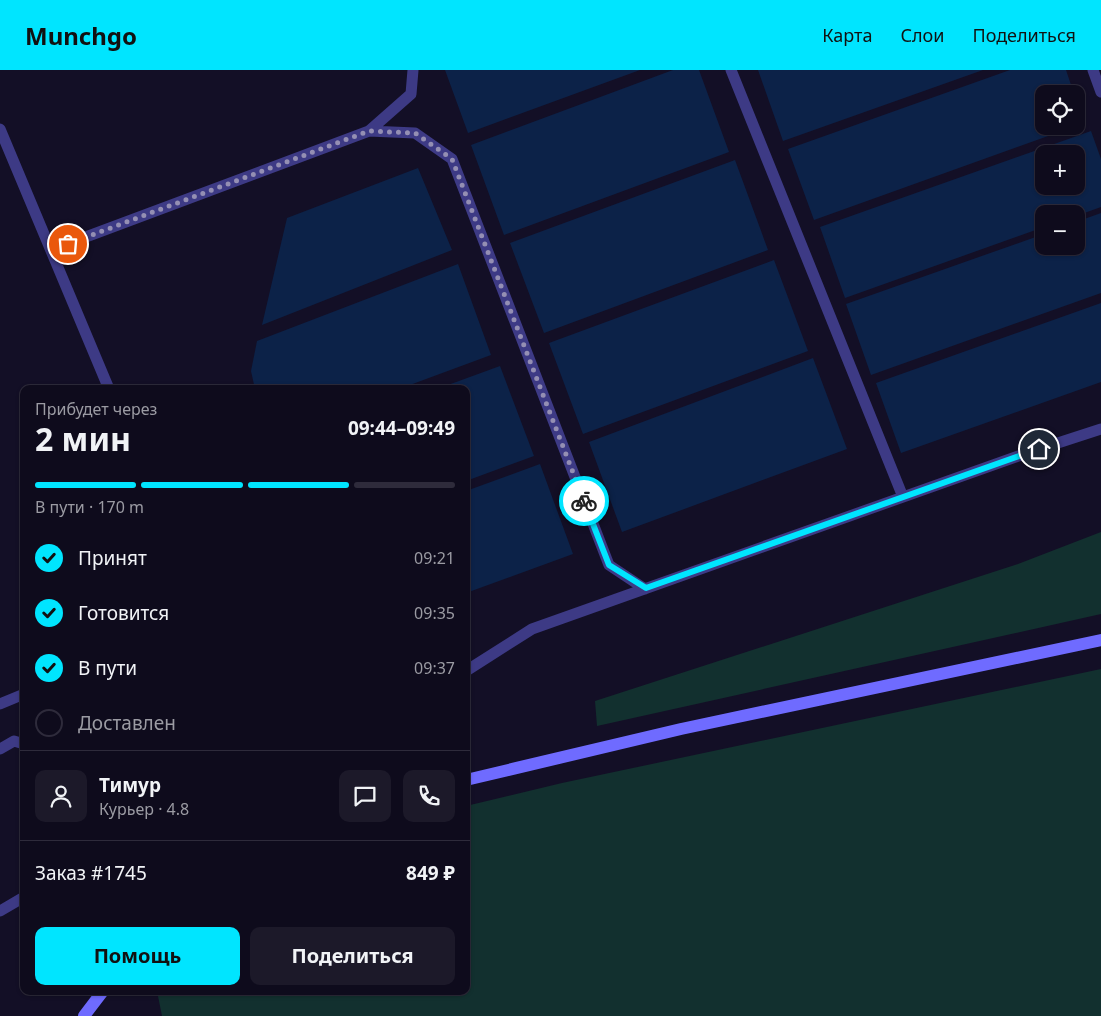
<!DOCTYPE html>
<html lang="ru">
<head>
<meta charset="utf-8">
<style>
	body { margin:0; font-family:"Noto Sans",sans-serif; background:#1c1929; color:#f1f3f6; height:100vh; display:flex; flex-direction:column; font-size:19px; white-space:nowrap }
	* { box-sizing:border-box; margin:0 }
	p { font-size:16px; color:#9b9ba3 }
	.icon { flex:none; width:28px; height:28px; fill:none; stroke:currentColor; stroke-width:2; stroke-linecap:round; stroke-linejoin:round }
	.map { position:relative; flex:1; overflow:hidden }
	.details { position:absolute; left:20px; top:315px; width:450px; height:610px; display:flex; flex-direction:column; background:#0e0b1c; border-radius:10px; box-shadow:0 1px 4px #0004,0 0 0 1px #2e2b3b }
	.details>* { flex:none }
	.fabs { position:absolute; left:1035px; top:15px; display:grid; gap:10px }
	.fabs a { display:grid; place-items:center; width:50px; height:50px; border-radius:10px; background:#0e0b1c; box-shadow:0 1px 4px #0004,0 0 0 1px #2e2b3b; font-size:25px }
	.pin { position:absolute; display:grid; place-items:center; width:42px; height:42px; color:#fff; margin:-21px; border:2px solid #fff; border-radius:50%; box-shadow:0 1px 5px #0007 }
	.courier { position:absolute; display:grid; place-items:center; width:50px; height:50px; margin:-25px; border:4px solid #00e5ff; border-radius:50%; background:#fff; color:#222; box-shadow:0 1px 6px #0007 }
	.headline em { font-style:normal; font-weight:700 }
	.headline div { display:flex; flex-direction:column-reverse }
	.headline { display:flex; align-items:center; justify-content:space-between; height:85px; padding:0 15px }
	h1 { font-size:32px; font-weight:700; line-height:38px }
	.bar { display:grid; grid-template-columns:repeat(4,1fr); gap:8px 5px; align-content:center; height:60px; padding:0 15px }
	.bar i { height:6px; border-radius:4px; background:#2e2b3b }
	.bar .on { background:#00e5ff }
	.bar p { grid-column:span 4 }
	.line { display:flex; align-items:center; gap:12px; padding:0 15px; border-top:1px solid #2e2b3b }
	.line div { flex:1 }
	.round { display:grid; place-items:center; flex:none; width:52px; height:52px; border-radius:10px; background:#1c1929 }
	ol { padding:0 15px; list-style:none }
	li { display:flex; align-items:center; gap:15px; height:55px }
	li p { margin-inline-start:auto }
	li .icon { padding:5px; border-radius:50%; background:#00e5ff; color:#111; stroke-width:4 }
	li:last-child { color:#9b9ba3 }
	li i { width:28px; height:28px; border:2px solid #2e2b3b; border-radius:50% }
	.cta { display:flex; gap:10px; margin-top:auto; padding:10px 15px }
	.cta a { flex:1; height:58px; border-radius:10px; background:#00e5ff; color:#111; font-size:20px; font-weight:700; line-height:58px; text-align:center }
	.cta a+a { background:#1c1929; color:#f1f3f6 }
	header { display:flex; align-items:center; gap:30px; box-sizing:border-box; height:70px; padding:0 25px; background:#00e5ff; color:#111 }
	header strong { font-size:24px }
	nav { display:flex; gap:28px; margin-inline-start:auto; font-size:18px }
	.map>svg:first-child { display:block }
	.green { fill:#12302f }
	.water { fill:#0c2248; fill-rule:evenodd }
	.lines { fill:none; stroke-linecap:round; stroke-linejoin:round }
	.service { stroke:#3d3a85; stroke-width:11 }
	.secondary { stroke:#6f6bff; stroke-width:12 }
	.done { stroke:#948fb3; stroke-width:5; stroke-dasharray:0 9 }
	.route { stroke:#00e5ff; stroke-width:6 }
</style>
</head>
<body>
<header>
<strong>Munchgo</strong>
<nav><a>Карта</a><a>Слои</a><a>Поделиться</a></nav>
</header>
<div class="map">
<svg width="1101" height="946" viewBox="0 0 1101 946">
	<rect width="100%" height="100%" fill="#130f26"/>
	<path class="green" d="M1101,462V544L597,656L595,631L1018,494Z
		M1101,599V946H162L157,921H466V736L562,713Z"/>
	<path class="water" d="M445,0H640L468,63Z
		M673,0H699L729,82L504,165L471,75Z
		M758,0H983L783,71Z
		M1010,0H1066L1074,24H1044V56H1076L814,150L788,79Z
		M1091,61L1101,89V137L1076,146V144H1044V157L845,228L820,157ZM1044,84H1076V116H1044Z
		M735,90L768,180L544,263L510,173Z
		M418,98L452,180L262,255L287,148Z
		M1101,143V223L871,305L846,234L1044,164V176H1076V152Z
		M774,190L808,281L583,364L549,273Z
		M458,194L491,285L399,319H255L251,301L257,271Z
		M1101,233V312L901,383L876,313Z
		M813,288L847,379L622,462L589,372Z
		M500,296L534,386L466,411V319H437Z
		M540,394L573,484L466,523V421Z"/>
	<g class="lines">
		<path class="service" d="M731,0L903,427
			M1093,0L1101,22
			M0,59L109,319
			M369,61L415,63L452,89L609,495L645,519
			M51,180L369,61L411,24L413,0
			M466,601L532,559L1024,384L1101,359
			M0,634L24,624
			M0,679L14,671L24,674
			M0,841L24,827"/>
		<path class="secondary" d="M466,710L681,659L1101,570
			M84,946L103,921"/>
	</g>
	<g class="lines">
		<path class="done" d="M68,174L369,61L415,63L452,89L584,431"/>
		<path class="route" d="M584,431L609,495L646,518L1039,379"/>
	</g>
</svg>
<div class="fabs">
<a><svg class="icon" aria-label="locate" viewBox="0 0 24 24"><circle cx="12" cy="12" r="6"/><path d="M12 2v4M12 18v4M2 12h4M18 12h4"/></svg></a>
<a>+</a>
<a>−</a>
</div>
<div class="pin" style="left:68px;top:174px;background:#ea580c"><svg class="icon" aria-label="bag" viewBox="0 0 24 24"><path d="M5 8h14l-1 12H6zM9 8a3 3 0 0 1 6 0"/></svg></div>
<div class="pin" style="left:1039px;top:379px;background:#1f2937"><svg class="icon" aria-label="home" viewBox="0 0 24 24"><path d="M3 11l9-7 9 7M6 9v11h12V9"/></svg></div>
<div class="courier" style="left:584px;top:431px"><svg class="icon" aria-label="bike" viewBox="0 0 24 24"><circle cx="6" cy="16" r="4"/><circle cx="18" cy="16" r="4"/><path d="M6 16l4-8h5l3 8M10 8l3 8H6M13 5h3"/></svg></div>
<section class="details">
<div class="headline"><div><h1>2 мин</h1><p>Прибудет через</p></div><em>09:44–09:49</em></div>
<div class="bar"><i class="on"></i><i class="on"></i><i class="on"></i><i></i><p>В пути · 170 m</p></div>
<ol>
<li><svg class="icon" aria-label="check" viewBox="0 0 24 24"><path d="M5 12l5 5 9-10"/></svg>Принят<p>09:21</p></li>
<li><svg class="icon" aria-label="check" viewBox="0 0 24 24"><path d="M5 12l5 5 9-10"/></svg>Готовится<p>09:35</p></li>
<li><svg class="icon" aria-label="check" viewBox="0 0 24 24"><path d="M5 12l5 5 9-10"/></svg>В пути<p>09:37</p></li>
<li><i></i>Доставлен</li>
</ol>
<div class="line" style="height:90px"><a class="round"><svg class="icon" aria-label="person" viewBox="0 0 24 24"><circle cx="12" cy="8" r="4"/><path d="M4 21q1-7 8-7t8 7"/></svg></a><div><b>Тимур</b><p>Курьер · 4.8</p></div><a class="round"><svg class="icon" aria-label="chat" viewBox="0 0 24 24"><path d="M4 5h16v11H9l-5 4z"/></svg></a><a class="round"><svg class="icon" aria-label="phone" viewBox="0 0 24 24"><path d="M5 4h4l2 5-3 2q2 4 5 5l2-3 5 2v4C11 20 4 13 5 4z"/></svg></a></div>
<div class="line" style="height:65px"><div>Заказ #1745</div><b>849 ₽</b></div>
<div class="cta"><a>Помощь</a><a>Поделиться</a></div>
</section>
</div>
</body>
</html>
